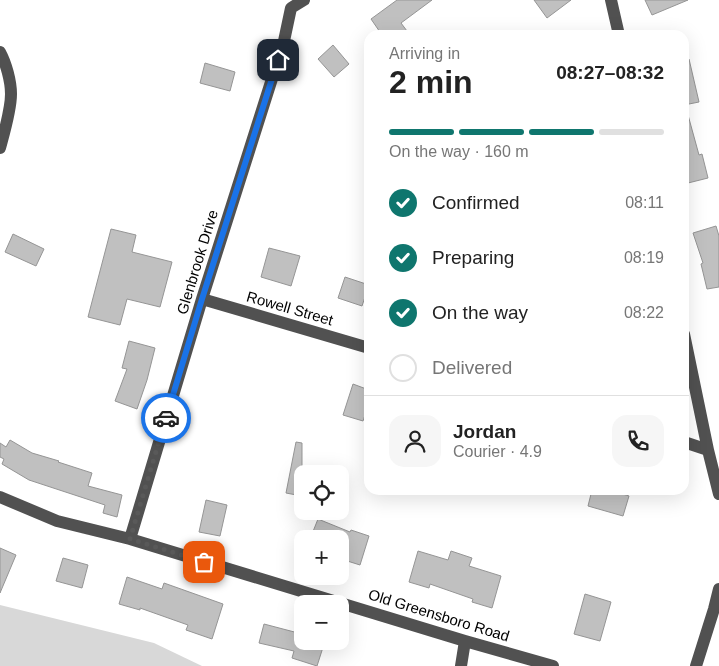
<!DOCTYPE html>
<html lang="en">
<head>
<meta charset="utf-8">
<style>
	body { margin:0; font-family:Helvetica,sans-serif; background:#f6f6f6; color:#222; height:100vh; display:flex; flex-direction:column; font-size:19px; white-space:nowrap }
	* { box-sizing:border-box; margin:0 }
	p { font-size:16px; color:#767676 }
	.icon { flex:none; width:28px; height:28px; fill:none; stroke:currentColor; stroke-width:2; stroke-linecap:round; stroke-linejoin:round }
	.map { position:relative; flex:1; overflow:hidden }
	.panel { position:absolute; left:364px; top:30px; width:325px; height:465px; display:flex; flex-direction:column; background:#fff; border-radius:15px; box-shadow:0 5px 20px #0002 }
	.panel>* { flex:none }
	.tools { position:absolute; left:294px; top:465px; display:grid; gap:10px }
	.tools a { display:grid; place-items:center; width:55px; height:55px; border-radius:10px; background:#fff; box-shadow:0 5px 20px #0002; font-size:25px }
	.pin { position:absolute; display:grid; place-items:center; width:42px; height:42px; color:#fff; margin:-21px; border-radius:10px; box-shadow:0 2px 8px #0006 }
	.courier { position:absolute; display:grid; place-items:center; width:50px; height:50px; margin:-25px; border:4px solid #1a73e8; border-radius:50%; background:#fff; color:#222; box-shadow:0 1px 6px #0007 }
	.overview em { font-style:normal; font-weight:800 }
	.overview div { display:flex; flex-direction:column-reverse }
	.overview { display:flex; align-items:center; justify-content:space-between; height:85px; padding:0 25px }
	h1 { font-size:32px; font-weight:800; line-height:38px }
	.bar { display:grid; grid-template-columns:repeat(4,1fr); gap:8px 5px; align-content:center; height:60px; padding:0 25px }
	.bar i { height:6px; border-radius:4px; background:#e0e0e0 }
	.bar .current { background:#0f766e }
	.bar p { grid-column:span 4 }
	.line { display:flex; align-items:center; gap:12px; padding:0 25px; border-top:1px solid #e0e0e0 }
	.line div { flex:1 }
	.round { display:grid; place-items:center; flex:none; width:52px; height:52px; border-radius:15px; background:#f6f6f6 }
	ol { padding:0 25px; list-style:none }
	li { display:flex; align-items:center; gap:15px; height:55px }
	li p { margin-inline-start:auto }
	li .icon { padding:5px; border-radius:50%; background:#0f766e; color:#fff; stroke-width:4 }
	li:last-child { color:#767676 }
	li i { width:28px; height:28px; border:2px solid #e0e0e0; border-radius:50% }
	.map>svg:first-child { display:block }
	.green { fill:#d8d8d8 }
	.building { fill:#c0c0c0; stroke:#959595 }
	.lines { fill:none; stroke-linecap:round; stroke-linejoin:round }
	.minor { stroke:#515151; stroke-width:12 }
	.done { stroke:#595959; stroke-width:5; stroke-dasharray:0 9 }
	.route { stroke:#1a73e8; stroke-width:6 }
	.labels { text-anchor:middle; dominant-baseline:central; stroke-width:4; stroke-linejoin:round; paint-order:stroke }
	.street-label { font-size:15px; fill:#000; stroke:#fff }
</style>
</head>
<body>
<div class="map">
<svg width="719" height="666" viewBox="0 0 719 666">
	<rect width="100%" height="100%" fill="#fff"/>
	<path class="green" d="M0,605L154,643L202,666H0Z"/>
	<path class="building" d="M397,0H432L401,23L410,35H382L371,19Z
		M534,0H571L547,18Z
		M645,0H688L652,15Z
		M333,45L349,64L334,77L318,59Z
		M689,59L699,102L684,105V60Z
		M205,63L235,72L230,91L200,83Z
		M684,115H688L699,155L702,154L708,178L684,184Z
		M716,226L719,236V287L707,289L701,264L703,263L693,233Z
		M111,229L136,235L132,252L172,262L160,307L127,299L120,325L88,317Z
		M13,234L44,249L36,266L5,252Z
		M269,248L300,256L291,286L261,277Z
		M345,277L369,285L362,306L338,298Z
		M129,341L155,348L147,380L137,409L115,401L127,369L122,368Z
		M353,384L369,390V403L363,421L343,415Z
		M10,440L32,453L59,461L58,462L92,473L88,486L122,495L117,517L103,513L105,505L29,480L2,464L4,459L0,457V443L6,447Z
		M296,442L302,443V496L286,493Z
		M592,490H610L629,496L623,516L588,506Z
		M206,500L227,505L220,536L199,532Z
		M318,519L350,532L351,530L369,536L360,565L341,559L348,539H310Z
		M0,548L16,555L0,593Z
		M418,551L448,560L451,551L472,558L469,566L501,576L492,608L472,602L473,599L430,584L429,588L409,582Z
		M63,558L88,565L82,588L56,581Z
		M127,577L162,589L164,583L223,604L212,639L186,630L188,625L140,608V610L119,604Z
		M585,594L611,602L600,641L574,634Z
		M264,624L302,634V641H325L317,666L292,658L294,651L259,643Z"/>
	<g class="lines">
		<path class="minor" d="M611,0L619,35
			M0,52C6,63 11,81 11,94C11,110 4,133 0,148
			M202,299L369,348
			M684,334L708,450L719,494
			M684,442L708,450
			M0,497L57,521L130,539L465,641L553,666
			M130,539L202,299L284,41L291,8L304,0
			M461,666L465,641
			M696,666L714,609L719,589"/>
	</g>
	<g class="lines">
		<path class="done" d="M166,418L130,539L204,562"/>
		<path class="route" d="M166,418L202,299L278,60"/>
	</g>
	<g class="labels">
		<g class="street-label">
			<text transform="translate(197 262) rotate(-73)">Glenbrook Drive</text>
			<text transform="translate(290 308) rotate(16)">Rowell Street</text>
			<text transform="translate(439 615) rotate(17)">Old Greensboro Road</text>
		</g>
	</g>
</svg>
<div class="tools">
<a><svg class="icon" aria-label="locate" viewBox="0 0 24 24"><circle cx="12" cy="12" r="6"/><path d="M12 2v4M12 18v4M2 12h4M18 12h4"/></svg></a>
<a>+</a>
<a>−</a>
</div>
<div class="pin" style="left:204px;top:562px;background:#ea580c"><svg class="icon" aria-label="bag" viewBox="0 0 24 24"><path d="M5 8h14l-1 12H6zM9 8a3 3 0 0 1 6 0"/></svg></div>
<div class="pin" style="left:278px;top:60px;background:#1f2937"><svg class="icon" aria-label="home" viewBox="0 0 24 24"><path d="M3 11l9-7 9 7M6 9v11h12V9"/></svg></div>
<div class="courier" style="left:166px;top:418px"><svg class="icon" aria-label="car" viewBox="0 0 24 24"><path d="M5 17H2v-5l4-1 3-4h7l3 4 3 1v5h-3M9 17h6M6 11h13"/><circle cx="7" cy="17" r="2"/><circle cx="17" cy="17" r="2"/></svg></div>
<section class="panel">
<div class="overview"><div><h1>2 min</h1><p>Arriving in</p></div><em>08:27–08:32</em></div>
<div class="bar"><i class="current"></i><i class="current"></i><i class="current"></i><i></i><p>On the way · 160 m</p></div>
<ol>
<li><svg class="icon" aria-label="check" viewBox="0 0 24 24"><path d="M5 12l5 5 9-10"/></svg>Confirmed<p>08:11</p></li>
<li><svg class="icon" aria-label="check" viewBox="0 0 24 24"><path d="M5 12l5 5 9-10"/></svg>Preparing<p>08:19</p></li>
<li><svg class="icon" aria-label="check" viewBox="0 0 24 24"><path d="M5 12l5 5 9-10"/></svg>On the way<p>08:22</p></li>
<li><i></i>Delivered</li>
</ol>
<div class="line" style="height:90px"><a class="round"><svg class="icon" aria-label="person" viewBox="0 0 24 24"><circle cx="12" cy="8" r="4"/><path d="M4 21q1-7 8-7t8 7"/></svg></a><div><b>Jordan</b><p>Courier · 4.9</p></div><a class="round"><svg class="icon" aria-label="phone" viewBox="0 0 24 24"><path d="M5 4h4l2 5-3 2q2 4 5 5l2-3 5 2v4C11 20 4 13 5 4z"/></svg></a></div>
</section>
</div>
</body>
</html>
